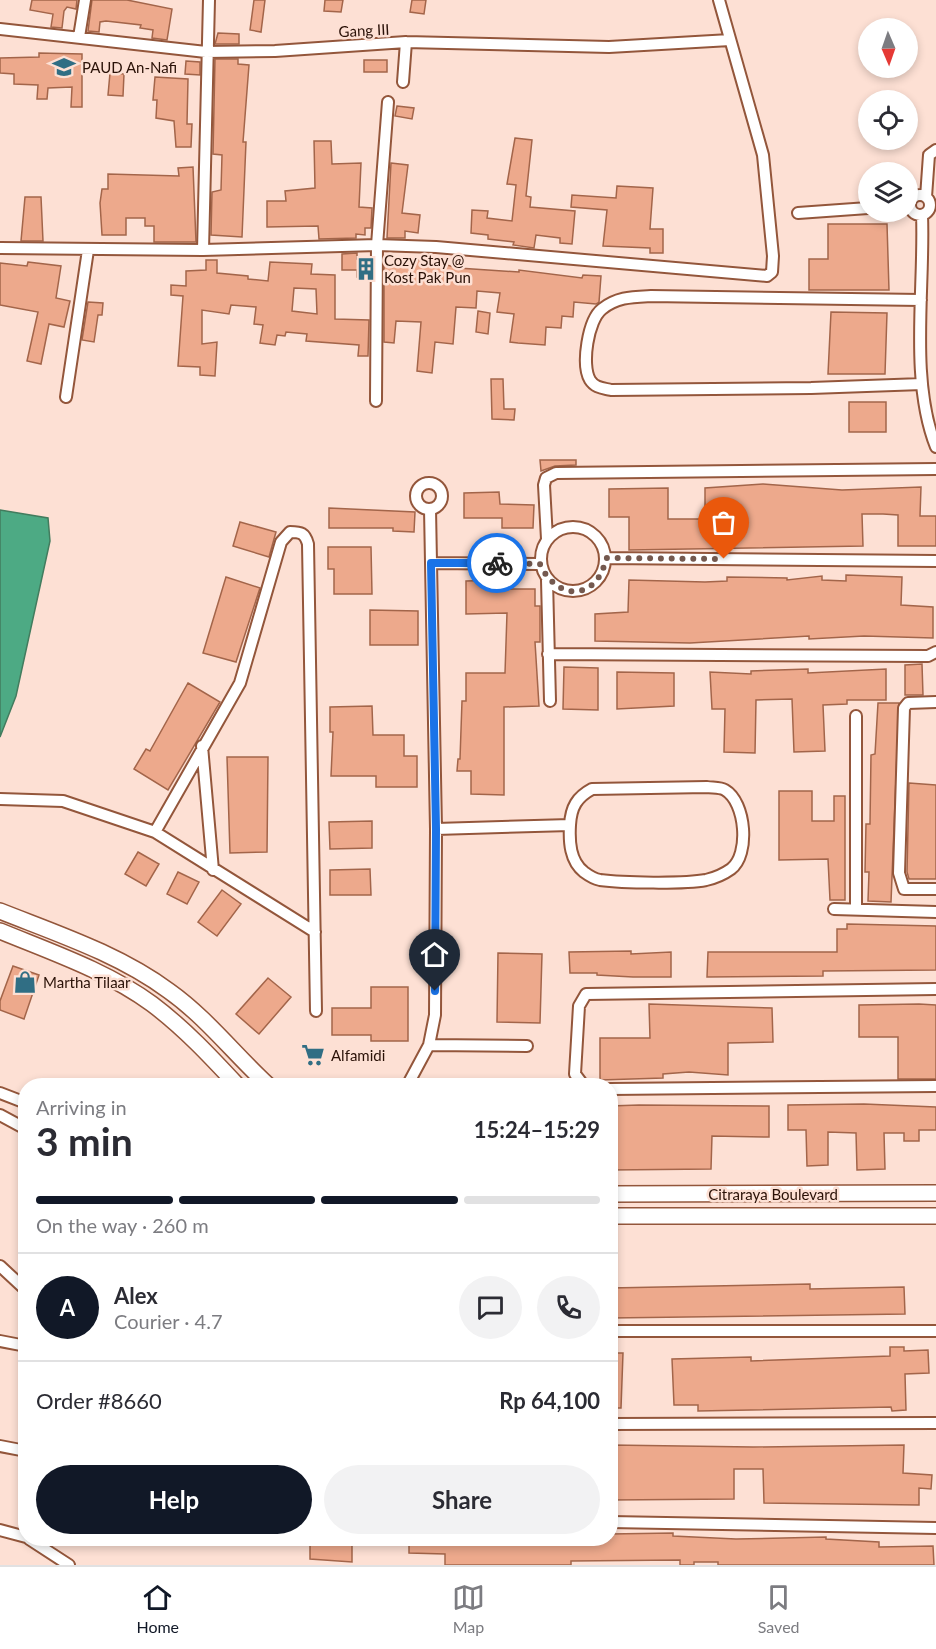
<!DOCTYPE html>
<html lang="en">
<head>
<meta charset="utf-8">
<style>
	body { margin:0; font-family:Lato,sans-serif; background:#f2f2f3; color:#2b2b33; height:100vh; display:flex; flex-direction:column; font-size:22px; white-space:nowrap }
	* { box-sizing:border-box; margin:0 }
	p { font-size:20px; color:#7c7c81 }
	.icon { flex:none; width:33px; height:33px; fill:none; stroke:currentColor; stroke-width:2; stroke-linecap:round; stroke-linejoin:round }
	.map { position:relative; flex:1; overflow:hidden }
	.drawer { position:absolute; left:18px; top:1078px; width:600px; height:468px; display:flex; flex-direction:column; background:#fff; border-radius:24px; box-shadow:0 3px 9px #0003 }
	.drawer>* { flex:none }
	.needle { width:39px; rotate:178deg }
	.fabs { position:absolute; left:858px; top:18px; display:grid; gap:12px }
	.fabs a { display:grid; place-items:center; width:60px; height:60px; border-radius:50%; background:#fff; box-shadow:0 3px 9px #0003; font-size:30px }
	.pin { position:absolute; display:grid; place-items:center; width:51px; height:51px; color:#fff; margin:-62px -26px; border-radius:50% 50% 50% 0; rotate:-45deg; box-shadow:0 0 6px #0007 }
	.pin .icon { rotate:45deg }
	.courier { position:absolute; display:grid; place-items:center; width:60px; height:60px; margin:-30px; border:4px solid #1a73e8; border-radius:50%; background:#fff; color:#222; box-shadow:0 2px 8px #0007 }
	.summary em { font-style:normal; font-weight:700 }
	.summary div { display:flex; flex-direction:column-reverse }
	.summary { display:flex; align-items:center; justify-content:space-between; height:102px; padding:0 18px }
	h1 { font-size:39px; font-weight:700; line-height:45px }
	.bar { display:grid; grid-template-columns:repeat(4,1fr); gap:9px 6px; align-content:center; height:72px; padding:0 18px }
	.bar i { height:8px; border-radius:4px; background:#e1e1e2 }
	.bar .current { background:#111827 }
	.bar p { grid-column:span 4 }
	.line { display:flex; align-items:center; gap:15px; padding:0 18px; border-top:2px solid #e1e1e2 }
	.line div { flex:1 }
	.round { display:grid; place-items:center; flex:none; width:63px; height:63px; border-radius:32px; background:#f2f2f3 }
	.primary-button { display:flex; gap:12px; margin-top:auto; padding:12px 18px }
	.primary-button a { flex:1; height:69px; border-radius:36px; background:#111827; color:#fff; font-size:24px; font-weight:700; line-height:69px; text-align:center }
	.primary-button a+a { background:#f2f2f3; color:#2b2b33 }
	.tab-bar { display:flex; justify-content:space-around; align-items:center; height:84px; border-top:2px solid #e1e1e2; background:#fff; font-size:16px; color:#7c7c81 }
	.tab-bar a { display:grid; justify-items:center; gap:3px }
	.tab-bar .current { color:#111827 }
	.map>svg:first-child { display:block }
	.water { fill:#4daa84; stroke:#427c5e; stroke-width:1.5 }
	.building { fill:#eda98c; stroke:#a3654a; stroke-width:1.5; fill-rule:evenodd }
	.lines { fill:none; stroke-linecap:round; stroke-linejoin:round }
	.minor-casing { stroke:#93563b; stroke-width:14 }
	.secondary-casing { stroke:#93563b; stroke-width:18 }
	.minor { stroke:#fff; stroke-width:10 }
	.secondary { stroke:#fff; stroke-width:15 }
	.done { stroke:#74594f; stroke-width:6; stroke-dasharray:0 10.8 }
	.route { stroke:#1a73e8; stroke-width:8 }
	.labels { text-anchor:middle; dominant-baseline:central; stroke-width:5; stroke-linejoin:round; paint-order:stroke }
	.street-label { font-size:15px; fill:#2a1107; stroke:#fde0d4 }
	.poi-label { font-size:15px; fill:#2a1107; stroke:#fde0d4; text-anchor:start }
</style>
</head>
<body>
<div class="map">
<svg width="936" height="1565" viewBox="0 0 936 1565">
	<rect width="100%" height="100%" fill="#fde0d4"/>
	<path class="water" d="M0,510L48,518L50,541L16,696L0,737Z"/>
	<path class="building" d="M32,0H77L76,9L67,7L64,11L62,28L51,27L53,14L30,10Z
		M92,0H127L172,9L167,40L152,38L153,30L140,28L141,25L106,21L100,22L99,32L88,31Z
		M254,0H265L261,32L250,30Z
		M325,0H343L341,12L324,11Z
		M412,0H426L424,14L410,12Z
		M218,33L239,34V44H215Z
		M39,53L82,54V107H71L72,87L48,88L47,99H37L38,85L14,84V74L0,73V58L39,57Z
		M215,59H238V64L249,65L243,142H246L242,237L211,235L212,192L221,190L222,155L213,154Z
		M364,60H387V72H364Z
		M186,61L200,62V75L185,74Z
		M110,73L124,74L123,96L108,95Z
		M155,77L188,79L187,124H192L191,147H176L174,121L156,118L157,100H153Z
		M397,106L414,108L412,119L395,116Z
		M515,138L532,140L526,196L531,197L530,207L575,211L572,244L560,243V238L536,235L534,248L513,245L514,242L488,239V235L471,233L472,210L488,211L487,218L512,221L516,185L507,184Z
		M314,141H331L332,164L361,163L359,207L372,208L371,228H365V235L356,234V238L319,239L318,226L267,227V201H286L285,191L315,188Z
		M391,163L408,165L402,213L420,215L418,233L405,231V238H387Z
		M193,167L196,242H154V226H145V218H126V235H102L100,203L102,189H108V174L179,176L178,168Z
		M617,186L653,188L650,229H663V253H650V248L603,246L607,210L571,207L572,195L616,198Z
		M25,197H41L43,241H21Z
		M828,224H887L889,290H809V259H828Z
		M357,253V259L369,260V278L357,277V270H342V254Z
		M407,259L443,261V264L458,268L519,272V270L582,278L583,275L601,276L599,302L596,304L574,302L573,317L562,316L561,328L546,327L545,345L518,343L510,342L514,314L497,312L500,293L477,291L476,308L456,307L453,344L435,342L432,373L417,371L421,322L396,321L394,343L384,342V264L406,265Z
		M206,260H217V273L248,276V279L268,281L270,262L312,264L311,274L335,275V319L369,320L368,356H358L359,345L306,341L307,334L286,332L285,336L277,335L275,345L260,343L263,325L254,324L256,307L231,305L229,314L202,310V344L217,342L215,376L200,375V367L178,366L183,296L171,295V285L186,286V271L206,270ZM294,288L316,289L317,314L292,311Z
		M28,262L61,266L56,298L70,301L64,327L49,324L41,364L27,361L38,312L0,305V263L27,266Z
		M88,302L103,303L102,315H98L94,342L82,340Z
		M478,311L490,313L488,334L476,332Z
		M831,312L887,313L885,374H828Z
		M491,379H503L504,409H515L514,420L492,419Z
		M849,402H886V432H849Z
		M540,460H576V465L555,466L541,471Z
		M763,484L842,490L921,487L920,516H936V546H898V515L883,514H862L863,546L629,550V517H609V489L668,488V519H705V488Z
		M499,492L500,504L534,505L533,528H502V518H464V493Z
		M329,508L415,512L414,532L393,531V528H329Z
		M240,522L276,532L269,557L233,546Z
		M328,547H371L372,594H334V569H328Z
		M846,575L902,577L901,605L933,607V638L864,636L809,639V636L690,643L595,641V614L628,612L629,580L705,582L727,581V577L787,578V580L822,576V580L846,581Z
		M226,577L260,588L236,662L203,653Z
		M504,580V589H535V606H540V642H535L539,706L504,707V795L471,794V771H457L458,759H460L462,701H466V673H505L507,613L466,614V581Z
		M370,610L418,611V645H370Z
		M922,664L923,695H905V665Z
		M564,667L598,668V710L563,709Z
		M808,669V673L886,669V700H847V704L823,705L825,751L794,752L792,699L756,700L755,753L724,752L725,709H712L710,672L751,674V671Z
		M617,672L674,673V706L617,709Z
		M188,683L220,702L168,790L134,769L146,749L150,751Z
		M878,703H899L891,902L868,901L869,872H865L866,824H870L871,755L875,754Z
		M372,706L373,735H404V756H417V787H376V776H331L333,732H330V707Z
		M227,757H268L267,852L230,853Z
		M909,783L936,785V879H909L907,872Z
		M779,791H812V821H834V796H845V900H830L828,859L779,860Z
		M372,821V848L330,849L329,822Z
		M138,852L159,864L146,886L125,874Z
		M370,869L371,895H330V870Z
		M178,872L199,882L187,904L167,894Z
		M222,890L241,904L217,936L198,922Z
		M847,924L936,926V970L823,971V976L707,977L708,952H837V929H847Z
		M631,951V954L671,952V977H633L597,975V973H570L569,952Z
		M498,953L542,954L540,1023L497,1022Z
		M13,966L39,975L24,1019L0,1010V1001Z
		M268,978L291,997L259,1034L236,1014Z
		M371,987H408V1041H371V1035H332V1008H371Z
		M649,1004L772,1008L773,1042L728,1043V1075L689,1072L663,1074V1078L600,1080V1038H650Z
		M919,1004L936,1005V1079H898V1037H859V1005Z
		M864,1104L936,1107V1130H919V1141H904V1133H884L885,1169L857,1170L856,1133L828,1132V1165L807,1166L806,1130H788V1105Z
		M639,1105L769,1106V1137L712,1136L711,1169L610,1170V1106Z
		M810,1284V1289L904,1287L905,1314L610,1318V1288Z
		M890,1347H904V1351L928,1350L929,1373L905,1374L906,1410L892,1411L891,1407L698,1411V1405H674L672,1359L751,1357V1361L890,1356Z
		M610,1353H623L621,1408H610Z
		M610,1445L753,1447L904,1445L903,1473L932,1475L931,1489L919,1488V1505L764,1503L763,1469H734V1499L610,1500Z
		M673,1533V1536L736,1539L826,1537V1539L879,1542V1547L933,1546L934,1565H718V1562H694V1565H680V1560L571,1561V1565H445V1554L409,1553V1539H494V1542L610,1539V1534Z
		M310,1539H352V1562L310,1559Z"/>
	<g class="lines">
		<g class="minor-casing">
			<path id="minor" d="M0,29L206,52L275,51L406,42L609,47L730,40
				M79,37L85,0
				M403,82L406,42
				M910 205a10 10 0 1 1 20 0a10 10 0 1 1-20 0Z
				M926,197L929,155L936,150
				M798,213L868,208
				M922,215C925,287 909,379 936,447
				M0,248L203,250L377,245L436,247L767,276L772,272L773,256L763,155L719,0
				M203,250L209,0
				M921,300L651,296C632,297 617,297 602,309C588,320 581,365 590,380C595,388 603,388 611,390L811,388L922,384
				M66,397L88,250
				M376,401L377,245L388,102
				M416 496a13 13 0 1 1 26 0a13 13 0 1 1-26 0Z
				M541 559a32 32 0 1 1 64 0a32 32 0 1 1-64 0Z
				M547,539L544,485L546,478L556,473L936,469
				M606,558L936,561
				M431,563L540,564
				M547,580L550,701
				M548,654L928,656L936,652
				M936,702L908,703L904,708L899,873L904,889H936
				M202,746L213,870
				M707,787C712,788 720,787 725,790C746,802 750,855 731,869C724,874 715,878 706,880C685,884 622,883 600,880C595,879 588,875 584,872C570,861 569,842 570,825C571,807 577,797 592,789Z
				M0,799L63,801L155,832L315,932
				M436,829L570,825
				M155,832L240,683L281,542L290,532C301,532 305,533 308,544L316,1011
				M856,908V716
				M834,909L936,912
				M429,1045L527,1046
				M407,1086L429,1045L435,1015L436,829L430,509
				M584,1086L575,1074L579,1006L586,994L936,989
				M610,1089L936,1086
				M0,1093L26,1103
				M0,1115L26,1129
				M0,1266L26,1290
				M610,1331H936
				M0,1341L26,1346
				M610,1424L936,1423
				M0,1446L26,1451
				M610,1522L936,1528
				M0,1530L26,1537
				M29,1539L69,1565"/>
		</g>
		<g class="secondary-casing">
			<path id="secondary" d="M0,911C58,934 119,954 169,991C207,1018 235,1055 269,1086
				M0,931C51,952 107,971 152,1004C184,1028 211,1057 238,1086
				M610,1194L936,1193
				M610,1216H936"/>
		</g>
		<use href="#minor" class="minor"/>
		<use href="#secondary" class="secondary"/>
	</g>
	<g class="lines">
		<path class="done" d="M497,563L540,564C557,602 598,601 606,558L724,559"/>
		<path class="route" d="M435,991L436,829L431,563H497"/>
	</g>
	<defs>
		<g id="school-bare" transform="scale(1.8)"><path d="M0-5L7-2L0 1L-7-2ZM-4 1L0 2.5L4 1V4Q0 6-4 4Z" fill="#306e84" stroke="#fde0d4" stroke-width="2.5" paint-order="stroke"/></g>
		<g id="building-bare" transform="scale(1.8)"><path d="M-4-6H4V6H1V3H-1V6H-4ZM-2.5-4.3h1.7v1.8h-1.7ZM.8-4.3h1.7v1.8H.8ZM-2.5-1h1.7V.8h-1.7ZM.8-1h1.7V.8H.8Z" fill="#306e84" stroke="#fde0d4" stroke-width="2.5" paint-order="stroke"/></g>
		<g id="shop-bare" transform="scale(1.8)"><path d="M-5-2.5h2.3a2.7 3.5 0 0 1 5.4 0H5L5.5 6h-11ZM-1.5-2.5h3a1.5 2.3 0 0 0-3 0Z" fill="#306e84" stroke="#fde0d4" stroke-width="2.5" paint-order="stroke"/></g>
		<g id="supermarket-bare" transform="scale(1.8)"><path d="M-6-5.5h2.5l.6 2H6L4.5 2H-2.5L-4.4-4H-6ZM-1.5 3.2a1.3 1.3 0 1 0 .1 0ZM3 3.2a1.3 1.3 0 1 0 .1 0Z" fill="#306e84" stroke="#fde0d4" stroke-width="2.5" paint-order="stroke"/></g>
	</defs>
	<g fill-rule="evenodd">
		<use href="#school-bare" x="64" y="67"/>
		<use href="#building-bare" x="366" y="269"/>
		<use href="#shop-bare" x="25" y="982"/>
		<use href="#supermarket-bare" x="313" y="1055"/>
	</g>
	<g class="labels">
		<g class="street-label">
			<text transform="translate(364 30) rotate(-3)">Gang III</text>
			<text x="773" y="1194">Citraraya Boulevard</text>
		</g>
		<g class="poi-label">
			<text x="82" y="67">PAUD An-Nafi</text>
			<text x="384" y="260">Cozy Stay @<tspan x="384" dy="17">Kost Pak Pun</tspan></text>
			<text x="43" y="982">Martha Tilaar</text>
			<text x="331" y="1055">Alfamidi</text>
		</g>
	</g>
</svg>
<div class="fabs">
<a><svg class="needle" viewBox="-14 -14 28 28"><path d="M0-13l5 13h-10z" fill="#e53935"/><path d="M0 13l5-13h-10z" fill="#7c7c81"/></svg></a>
<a><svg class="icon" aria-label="locate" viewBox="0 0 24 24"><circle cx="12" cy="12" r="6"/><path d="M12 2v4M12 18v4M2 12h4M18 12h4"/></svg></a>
<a><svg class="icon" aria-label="layers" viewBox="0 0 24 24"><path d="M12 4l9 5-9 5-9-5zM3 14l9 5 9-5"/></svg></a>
</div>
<div class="pin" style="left:724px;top:559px;background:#ea580c"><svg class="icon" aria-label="bag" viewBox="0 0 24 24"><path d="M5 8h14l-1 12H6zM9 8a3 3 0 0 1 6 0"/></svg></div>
<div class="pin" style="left:435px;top:991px;background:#1f2937"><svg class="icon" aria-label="home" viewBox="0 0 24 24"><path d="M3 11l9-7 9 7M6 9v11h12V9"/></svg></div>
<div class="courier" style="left:497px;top:563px"><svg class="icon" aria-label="bike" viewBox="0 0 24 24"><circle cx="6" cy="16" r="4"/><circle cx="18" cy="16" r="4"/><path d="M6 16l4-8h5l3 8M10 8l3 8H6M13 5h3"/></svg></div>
<section class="drawer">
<div class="summary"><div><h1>3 min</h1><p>Arriving in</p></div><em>15:24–15:29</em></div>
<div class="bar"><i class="current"></i><i class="current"></i><i class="current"></i><i></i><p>On the way · 260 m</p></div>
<div class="line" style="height:108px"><b class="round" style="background:#111827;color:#fff">A</b><div><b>Alex</b><p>Courier · 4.7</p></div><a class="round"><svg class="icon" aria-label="chat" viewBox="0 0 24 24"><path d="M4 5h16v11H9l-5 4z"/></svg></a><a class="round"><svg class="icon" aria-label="phone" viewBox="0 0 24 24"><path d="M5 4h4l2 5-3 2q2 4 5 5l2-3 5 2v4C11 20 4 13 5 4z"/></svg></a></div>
<div class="line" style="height:78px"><div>Order #8660</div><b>Rp 64,100</b></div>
<div class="primary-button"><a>Help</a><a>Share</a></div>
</section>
</div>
<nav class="tab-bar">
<a class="current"><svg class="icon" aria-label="home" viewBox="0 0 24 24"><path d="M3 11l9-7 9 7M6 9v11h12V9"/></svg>Home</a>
<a><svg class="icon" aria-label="map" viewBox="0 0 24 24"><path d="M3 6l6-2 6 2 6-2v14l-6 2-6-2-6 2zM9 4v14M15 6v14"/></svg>Map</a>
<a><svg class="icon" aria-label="saved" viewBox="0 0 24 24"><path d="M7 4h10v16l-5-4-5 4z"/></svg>Saved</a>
</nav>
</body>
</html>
